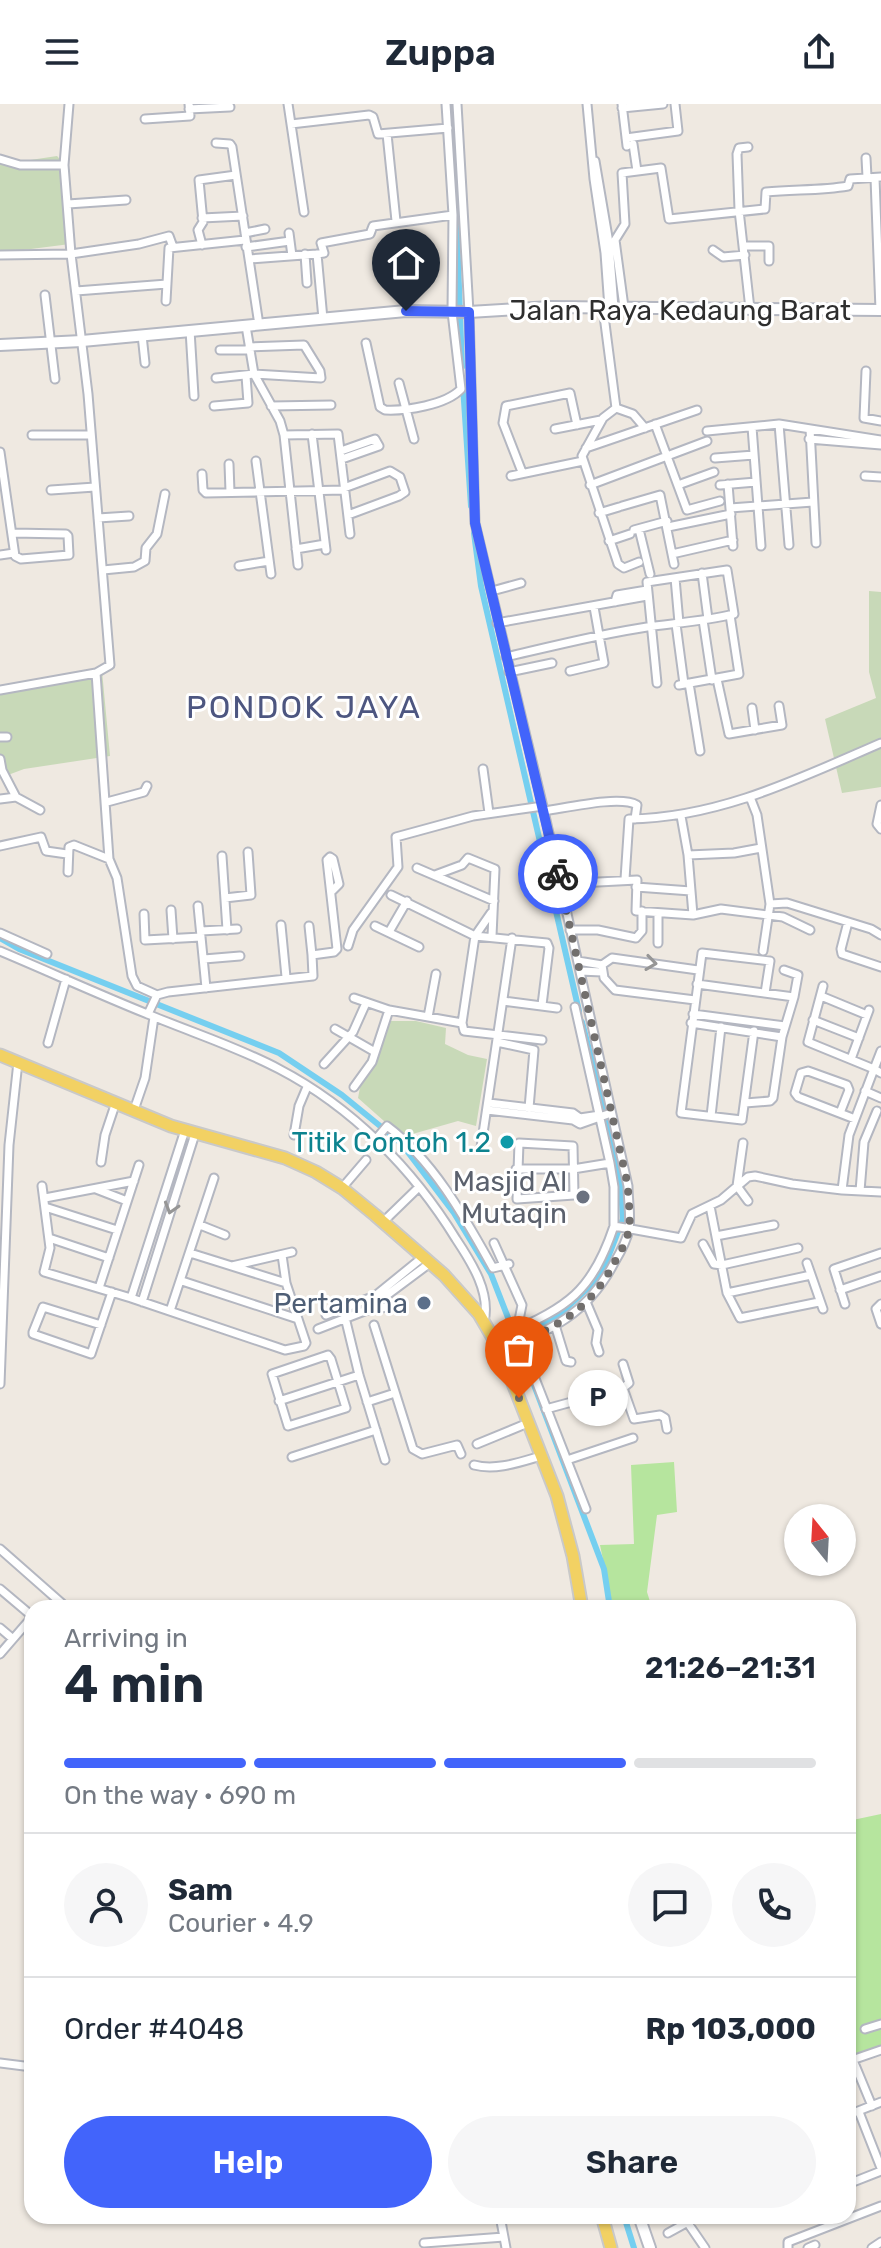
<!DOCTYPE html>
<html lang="en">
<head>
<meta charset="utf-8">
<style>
	body { margin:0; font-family:Rubik,sans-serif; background:#f6f6f7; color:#1f2937; height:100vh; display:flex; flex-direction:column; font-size:30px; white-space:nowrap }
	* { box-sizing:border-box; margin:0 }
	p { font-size:26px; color:#747a83 }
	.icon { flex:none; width:44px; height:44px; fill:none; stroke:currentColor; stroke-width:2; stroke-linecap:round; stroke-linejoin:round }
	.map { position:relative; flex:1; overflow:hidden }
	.details { position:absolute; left:24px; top:1496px; width:832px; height:624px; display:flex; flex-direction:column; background:#fff; border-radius:24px; box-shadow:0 2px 6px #0004 }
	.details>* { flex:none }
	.needle { width:52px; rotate:342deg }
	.controls { position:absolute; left:784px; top:1400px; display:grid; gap:16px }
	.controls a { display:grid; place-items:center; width:72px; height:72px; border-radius:50%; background:#fff; box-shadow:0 2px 6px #0004; font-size:40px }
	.pin { position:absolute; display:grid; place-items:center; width:68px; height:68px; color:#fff; margin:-82px -34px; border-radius:50% 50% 50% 0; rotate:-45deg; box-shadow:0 0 8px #0007 }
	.pin .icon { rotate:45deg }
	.courier { position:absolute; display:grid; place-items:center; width:80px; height:80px; margin:-40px; border:6px solid #4264fb; border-radius:50%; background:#fff; color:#222; box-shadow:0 2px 10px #0007 }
	.bubble { position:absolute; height:56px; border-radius:28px; background:#fff; box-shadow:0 2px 6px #0004; font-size:26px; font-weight:600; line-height:56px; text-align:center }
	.headline em { font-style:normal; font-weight:600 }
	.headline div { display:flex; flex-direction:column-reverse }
	.headline { display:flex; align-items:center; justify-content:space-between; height:136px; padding:0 40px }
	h1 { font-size:52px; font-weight:600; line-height:60px }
	.bar { display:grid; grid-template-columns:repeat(4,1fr); gap:12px 8px; align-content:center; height:96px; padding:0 40px }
	.bar i { height:10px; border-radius:6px; background:#e0e1e3 }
	.bar .current { background:#4264fb }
	.bar p { grid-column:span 4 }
	.line { display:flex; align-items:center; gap:20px; padding:0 40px; border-top:2px solid #e0e1e3 }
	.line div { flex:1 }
	.round { display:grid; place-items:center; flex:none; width:84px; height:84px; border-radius:42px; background:#f6f6f7 }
	.button { display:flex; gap:16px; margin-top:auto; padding:16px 40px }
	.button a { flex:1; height:92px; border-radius:48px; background:#4264fb; color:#fff; font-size:32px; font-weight:600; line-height:92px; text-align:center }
	.button a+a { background:#f6f6f7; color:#1f2937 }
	header { display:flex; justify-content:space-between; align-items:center; height:104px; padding:0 40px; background:#fff; font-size:36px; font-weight:600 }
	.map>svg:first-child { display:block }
	.green { fill:#b6e59e }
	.cemetery { fill:#c8d9b8 }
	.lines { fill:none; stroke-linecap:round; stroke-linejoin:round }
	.canal { stroke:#75cff0; stroke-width:6 }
	.street-casing { stroke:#b4b7c1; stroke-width:11 }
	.secondary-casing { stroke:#b4b7c1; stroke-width:14 }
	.primary-casing { stroke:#c9c9c9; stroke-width:15 }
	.street { stroke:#fff; stroke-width:7 }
	.secondary { stroke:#fff; stroke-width:10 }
	.primary { stroke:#f2d163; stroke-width:11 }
	.oneway { stroke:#969696 }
	.done { stroke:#726f6d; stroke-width:8; stroke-dasharray:0 14.4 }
	.route { stroke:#4264fb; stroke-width:10 }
	.culture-dot { fill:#0f9aa8; stroke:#fff; stroke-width:3 }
	.worship-dot { fill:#6b7280; stroke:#fff; stroke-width:3 }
	.service-dot { fill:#5c6f8a; stroke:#fff; stroke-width:3 }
	.labels { text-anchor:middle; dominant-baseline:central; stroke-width:6; stroke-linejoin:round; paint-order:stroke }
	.street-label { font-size:28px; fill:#2e2e2e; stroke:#fff }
	.culture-label { font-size:28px; fill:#0d838f; stroke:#fff; text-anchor:end }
	.worship-label { font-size:28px; fill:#5b616d; stroke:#fff; text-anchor:end }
	.service-label { font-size:28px; fill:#4e5e75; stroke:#fff; text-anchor:end }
	.quarter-label { font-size:32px; letter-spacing:2px; fill:#4d5680; stroke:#fff }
</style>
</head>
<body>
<header><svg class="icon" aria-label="menu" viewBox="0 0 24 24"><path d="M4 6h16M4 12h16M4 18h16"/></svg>Zuppa<svg class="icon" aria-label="share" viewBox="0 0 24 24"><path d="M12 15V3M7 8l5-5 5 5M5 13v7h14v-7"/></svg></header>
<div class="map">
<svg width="881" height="2144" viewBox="0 0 881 2144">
	<rect width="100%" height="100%" fill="#efe9e1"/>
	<path class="green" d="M674,1358L677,1408L657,1411L647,1488L652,1504H613L600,1441L634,1440L631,1361Z
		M881,1710V1946L848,1958V1717Z"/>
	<path class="cemetery" d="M0,51L17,58L57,52L70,66V90L64,95L70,140L0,149Z
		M869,487L881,488V683L842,689L825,615L876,594L869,568Z
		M102,567L110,652L24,665L0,674V583Z
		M387,917H416L446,924L445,940L468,951L487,955L476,1022L458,1017L402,1033L358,994L362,973Z"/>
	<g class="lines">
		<path class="canal" d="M452,0L462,263
			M463,282L471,402
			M474,429L481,482L579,907
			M0,834L19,845L279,949L342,991L401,1039L454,1109L491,1170L514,1229
			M515,1230L556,1214L595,1177L607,1156L623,1115L621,1085L614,1044L582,918
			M534,1281L604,1465L610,1504
			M624,2112L634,2144"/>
		<g class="street-casing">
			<path id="street" d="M288,0L304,108
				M457,0L469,208L475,419L544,707L628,1082C628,1096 631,1112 629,1125C627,1137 620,1149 614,1159C587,1211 551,1226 500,1246
				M587,0L594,75L605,149L609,204
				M622,0L627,42
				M622,4L663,0
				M189,5L230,3
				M145,15L190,12L189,0
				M291,20L369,11L373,13L378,30L448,24
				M387,30L396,117
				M626,34L678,27L675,0
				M216,39L230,40L232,43L259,221
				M633,40L637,67
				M748,43L739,44L737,50L739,106L750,205
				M866,54L867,73
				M0,55L20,61H64
				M595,57L609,139L614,204
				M875,74L880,206
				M68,100L126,96
				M202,114L243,112
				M245,129L265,125
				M289,129L292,152
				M202,141L198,126L203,118L199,76L236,71
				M744,142H769V157
				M246,143L290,137
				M713,146L723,153L745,151
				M305,150L307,179
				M317,150L324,149L321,139L370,130L373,122L453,111
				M0,151L71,150L139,140L169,132L173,143
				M249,155L317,150L323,215
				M76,187L167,180
				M45,191L55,275
				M166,197L169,144L245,136
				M624,203L615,136L625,120L622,69L661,64L669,115L765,105L766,88C793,85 820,87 848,82L850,75L881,73
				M603,204L616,304
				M246,222L254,270L280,317L284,331L298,461
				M190,226L194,292
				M142,231L145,259
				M366,239L380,303L385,306C406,307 446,301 461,285L452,208L453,111L446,0
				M220,246H249
				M866,267L864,314L881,317
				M216,274L254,270L321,274L320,267L304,241L249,243
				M399,279L414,335
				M214,302L248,299L246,272
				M271,302L331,301
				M655,320L687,406L720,397
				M779,320L789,441
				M752,323L761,442
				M555,325L601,316
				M810,325L816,439
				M707,327L779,320L881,336
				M312,330L326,446
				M32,331H91
				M284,331L338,330L350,430
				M809,335L881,341
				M586,344L697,306
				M341,347L375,335L379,342L342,355
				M0,348L15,452L21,455L69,451L68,432L66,430L13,429
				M715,354L754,351
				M256,357L271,470
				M229,360L230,388
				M522,368L503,319L506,302L570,289L577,321
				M202,370L203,386L206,389L344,386
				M511,372L583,357
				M865,372L881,373
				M728,380L733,442
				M590,381L707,337
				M678,381L714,368
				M720,381L756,378
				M344,384L390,367L400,373L405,388L399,392L348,411
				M51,386L95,383
				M622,402L660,391L674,460
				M730,404L813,398
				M599,409L619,403
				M98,414L129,412
				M668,423L731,410
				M639,425L650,470
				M634,426L667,417
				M609,437L630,430
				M296,445L325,440
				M672,450L733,436
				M0,451L14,449
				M639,458L624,464L618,460L582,352L603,314L616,304L633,310L645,324
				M239,462L269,457
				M103,466L134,463L145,457L146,444L157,430L165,390
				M702,469L708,515
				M675,474L679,519
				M492,487L521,479
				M615,498L617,491L647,486
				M703,516L712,576
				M497,519L647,492
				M676,520L684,580
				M506,553C553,542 600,530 647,523C676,519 706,517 734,510L727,466L647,478L657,579
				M570,567L604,559L594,503
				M509,568L552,559
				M717,575L729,630L782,621L779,602
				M689,579L700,647
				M679,581L739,570L730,511
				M0,586L96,569
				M752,604L755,626
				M0,633H7
				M0,655L2,666L16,693L40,706
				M483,665L489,709
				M750,693L757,711L770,800L763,847
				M0,695L16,693
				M107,698L144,688L147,682
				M881,701L877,720L881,725
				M544,707C566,704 620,691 637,701L635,715
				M681,712L688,751L734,749L761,744
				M0,742L41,733L46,747L67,750
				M688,751L691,787
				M222,752L227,826
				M109,755L117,774L132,872L137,882L157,891
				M417,764L494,797
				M68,768L69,743L74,741L109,755L96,569L110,561L88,290L71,150L64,61L69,0
				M435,771L462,761L468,754L495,765L492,832
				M625,775L629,715C719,714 800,674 881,639
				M560,780L637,776L636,807L693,811L721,805L783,813L810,826
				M636,783L691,787L693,811
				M391,791L475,832L547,839L549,844L542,901
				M225,794L251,791L248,748
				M770,800L787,799L871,825L881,831
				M198,802L206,884
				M171,806L173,835
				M144,810L145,836L201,833
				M848,818L841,845L842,850L881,863
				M281,821L286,873
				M309,822L312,851
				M375,822L419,843
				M570,826H598L636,834L642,827V807
				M201,827L237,825
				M389,828L407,797
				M0,829L47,850
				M658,839V810
				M348,842L353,826L398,763L396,733L473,712L543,702
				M0,847C50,868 100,891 150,911C193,929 238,943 279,965C352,1003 413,1065 456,1135C472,1159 491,1189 484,1218
				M204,855L240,852
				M578,857L602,861
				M580,867L602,868
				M697,880L794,893L798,871L784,866
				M823,882L808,938L874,965L849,1031L842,1086
				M821,892L867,911
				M354,894L389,906L462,919L464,927L542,936
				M695,896L615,886L604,874L602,861L612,854L698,866
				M503,897L557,904
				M575,903L610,1059L614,1083V1122L681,1134L692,1110L721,1096L748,1073L755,1072L792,1080L842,1086L881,1088
				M148,910L157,891L168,888L313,872L312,851L334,848L337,845L327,756L330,753L333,755L339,780L331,788
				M693,910L785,922
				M428,913L436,870
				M813,916L859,934
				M462,919L475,832L491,809
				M691,919L782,933
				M335,925L375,948
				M754,927L742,1016L681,1009L702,849L770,857L765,889
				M497,938L534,946L529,1004
				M48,939L66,875
				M881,947L874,965L881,969
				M851,955L869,906
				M324,960L353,928L366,899
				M354,983L372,958L389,906
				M865,987L881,994
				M489,999L573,1009L580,1014L600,1011
				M745,999L770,997L773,994L782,933L794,893
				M134,1006L145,974L154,913
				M487,1006L573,1016L580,1020L611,1009
				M840,1009L849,986L847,981L808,967L801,969L795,989L798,993L855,1015
				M711,1012L721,923
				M294,1031L299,1002L307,983
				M376,1035L387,1022C434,1057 465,1114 493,1164L509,1160
				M519,1039L573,1042L574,1091L517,1095Z
				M743,1039L737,1082L748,1097
				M481,1043L512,834
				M101,1058L105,1031L116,998
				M516,1065H573L610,1059
				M42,1082L50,1144L44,1168L131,1194L285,1246L304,1242L306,1239L286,1179L282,1151
				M342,1084L366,1056
				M96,1085L127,1097
				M860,1087L864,1038L877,1007
				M45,1094L134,1077
				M710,1102L727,1189L740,1214L819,1198
				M45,1103L117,1126
				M383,1118L419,1083
				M200,1121L225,1131
				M716,1132L774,1121
				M49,1134L109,1154
				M494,1139L522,1201L517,1226L520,1236L586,1405
				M703,1140L714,1160L722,1161L798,1144
				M190,1149L286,1179
				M807,1159L823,1205
				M232,1162L292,1148
				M182,1177L298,1215
				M99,1184L139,1061
				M840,1186L881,1172
				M727,1189L811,1171
				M131,1194L185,1026
				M142,1198L195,1030
				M587,1200L598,1226L596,1239L599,1248
				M845,1200L834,1165L881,1149
				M881,1200L876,1205L881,1220
				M343,1205L359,1271L385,1356
				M369,1206L398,1201
				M170,1207L214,1074
				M326,1211L375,1192L423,1153
				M101,1221L43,1203L33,1228V1230L91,1250L112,1188
				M374,1221L413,1345L422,1350L457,1341L461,1350
				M555,1221L566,1257L571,1258
				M318,1225L367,1206L430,1159
				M495,1236C561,1204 589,1197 614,1122
				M328,1251L331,1255L346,1304L288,1322L272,1270Z
				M0,1280L9,1041L18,958
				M623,1284L629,1279L623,1260
				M279,1297L359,1271
				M367,1298L395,1289
				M546,1305L623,1284L634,1315L660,1311L665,1314L667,1325
				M477,1340L528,1319
				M292,1353L376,1326
				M567,1356L633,1334
				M474,1361C496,1367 520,1358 541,1352
				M0,1445L67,1504
				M0,1485L32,1512
				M0,1524L13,1535
				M0,1550L32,1513
				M865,1925L881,1920
				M848,1944L872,2002
				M852,1956L881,1946
				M0,1959L32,1963
				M859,2008L881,2064
				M848,2011L881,1998
				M848,2080L881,2067
				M500,2112L506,2144
				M683,2112L705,2144
				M668,2129L699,2112
				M424,2139L504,2133
				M788,2144V2138L881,2102
				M808,2144L815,2141
				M872,2144L881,2138"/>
		</g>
		<g class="secondary-casing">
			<path id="secondary" d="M0,241L82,237L406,207L469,208L551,203L881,206
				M639,2112L650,2144"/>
		</g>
		<g class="primary-casing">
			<path id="primary" d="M0,951L171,1022L285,1054L316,1068L342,1084L375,1111L444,1171L479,1210L500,1246L557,1392L573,1452L582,1504
				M602,2112L611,2144"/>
		</g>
		<use href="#street" class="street"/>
		<use href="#secondary" class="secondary"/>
		<use href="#primary" class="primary"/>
	</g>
	<defs><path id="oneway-chevron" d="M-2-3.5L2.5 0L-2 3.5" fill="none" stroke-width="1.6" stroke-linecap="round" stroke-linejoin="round" transform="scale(2)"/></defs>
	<g class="oneway">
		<use href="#oneway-chevron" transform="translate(651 859) rotate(8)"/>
		<use href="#oneway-chevron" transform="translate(171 1104) rotate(107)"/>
	</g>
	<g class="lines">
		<path class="done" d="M519,1294L500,1246C551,1226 588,1210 614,1159C620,1149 627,1137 629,1125C631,1112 628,1096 628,1082L558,770"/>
		<path class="route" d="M406,207L469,208L475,419L558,770"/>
	</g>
	<circle class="culture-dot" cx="507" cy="1038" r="8"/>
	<circle class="worship-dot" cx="583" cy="1093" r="8"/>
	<circle class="service-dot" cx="424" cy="1199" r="8"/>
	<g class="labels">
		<g class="street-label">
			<text x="680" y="206">Jalan Raya Kedaung Barat</text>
		</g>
		<g class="culture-label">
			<text x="491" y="1038">Titik Contoh 1.2</text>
		</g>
		<g class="worship-label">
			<text x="567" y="1077">Masjid Al<tspan x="567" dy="32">Mutaqin</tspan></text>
		</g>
		<g class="service-label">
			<text x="408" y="1199">Pertamina</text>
		</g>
		<g class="quarter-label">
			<text x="304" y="603">PONDOK JAYA</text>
		</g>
	</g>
</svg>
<div class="controls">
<a><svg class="needle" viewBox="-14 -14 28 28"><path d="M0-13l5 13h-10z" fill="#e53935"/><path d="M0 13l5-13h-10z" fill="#747a83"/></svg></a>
</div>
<div class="pin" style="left:519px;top:1294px;background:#ea580c"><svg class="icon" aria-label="bag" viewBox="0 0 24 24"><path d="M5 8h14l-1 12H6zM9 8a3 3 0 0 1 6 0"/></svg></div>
<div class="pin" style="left:406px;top:207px;background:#1f2937"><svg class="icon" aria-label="home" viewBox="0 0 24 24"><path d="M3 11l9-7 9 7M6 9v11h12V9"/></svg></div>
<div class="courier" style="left:558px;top:770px"><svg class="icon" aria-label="bike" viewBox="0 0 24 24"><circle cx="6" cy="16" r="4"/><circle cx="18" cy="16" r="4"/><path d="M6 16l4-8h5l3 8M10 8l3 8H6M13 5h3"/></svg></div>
<div class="bubble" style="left:568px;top:1266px;width:60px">P</div>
<section class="details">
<div class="headline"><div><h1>4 min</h1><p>Arriving in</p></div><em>21:26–21:31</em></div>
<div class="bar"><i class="current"></i><i class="current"></i><i class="current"></i><i></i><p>On the way · 690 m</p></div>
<div class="line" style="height:144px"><a class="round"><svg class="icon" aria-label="person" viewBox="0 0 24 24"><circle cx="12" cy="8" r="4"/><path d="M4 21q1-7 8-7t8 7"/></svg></a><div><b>Sam</b><p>Courier · 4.9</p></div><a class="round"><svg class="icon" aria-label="chat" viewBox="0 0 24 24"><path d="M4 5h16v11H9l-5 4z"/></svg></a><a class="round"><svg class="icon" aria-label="phone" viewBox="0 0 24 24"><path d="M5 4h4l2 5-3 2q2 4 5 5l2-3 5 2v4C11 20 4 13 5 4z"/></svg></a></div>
<div class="line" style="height:104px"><div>Order #4048</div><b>Rp 103,000</b></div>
<div class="button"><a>Help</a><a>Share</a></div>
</section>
</div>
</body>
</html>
